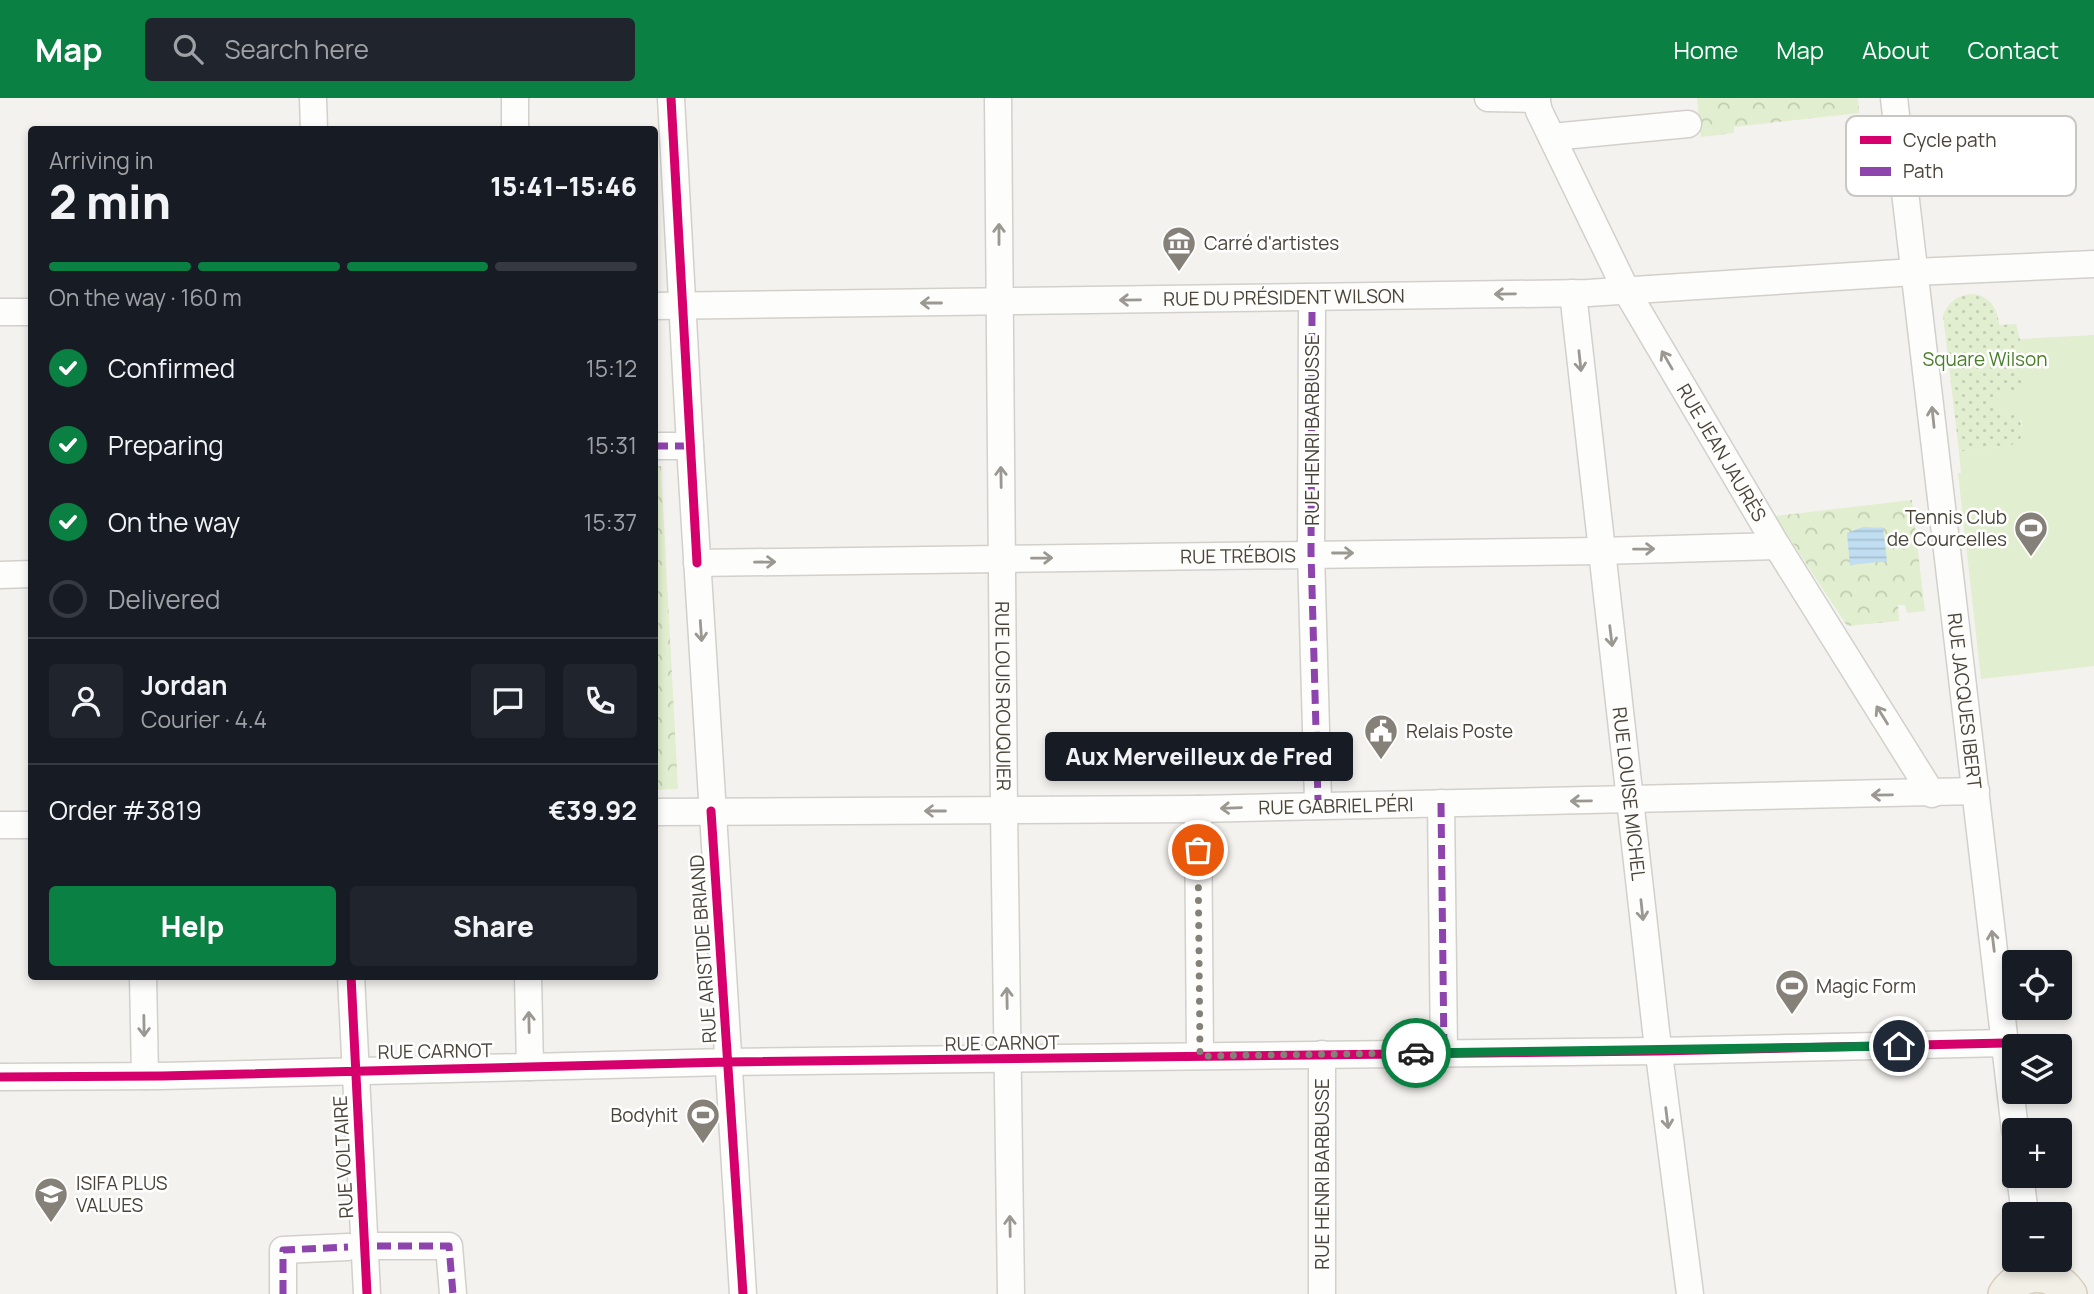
<!DOCTYPE html>
<html lang="en">
<head>
<meta charset="utf-8">
<style>
	body { margin:0; font-family:Manrope,sans-serif; background:#20242c; color:#f1f3f6; height:100vh; display:flex; flex-direction:column; font-size:26px; white-space:nowrap }
	* { box-sizing:border-box; margin:0 }
	p { font-size:23px; color:#9ea1a6 }
	.icon { flex:none; width:38px; height:38px; fill:none; stroke:currentColor; stroke-width:2; stroke-linecap:round; stroke-linejoin:round }
	.map { position:relative; flex:1; overflow:hidden }
	.side { position:absolute; left:28px; top:28px; width:630px; height:854px; display:flex; flex-direction:column; background:#171b24; border-radius:7px; box-shadow:0 4px 10px #0003 }
	.side>* { flex:none }
	.tools { position:absolute; left:2002px; top:852px; display:grid; gap:14px }
	.tools a { display:grid; place-items:center; width:70px; height:70px; border-radius:7px; background:#171b24; box-shadow:0 4px 10px #0003; font-size:35px }
	.pin { position:absolute; display:grid; place-items:center; width:60px; height:60px; color:#fff; margin:-30px; border:4px solid #fff; border-radius:50%; box-shadow:0 2px 7px #0007 }
	.courier { position:absolute; display:grid; place-items:center; width:70px; height:70px; margin:-35px; border:5px solid #0b8043; border-radius:50%; background:#fff; color:#222; box-shadow:0 2px 9px #0007 }
	.bubble { position:absolute; height:49px; border-radius:7px; background:#171b24; box-shadow:0 4px 10px #0003; font-size:23px; font-weight:800; line-height:49px; text-align:center }
	.headline em { font-style:normal; font-weight:800 }
	.headline div { display:flex; flex-direction:column-reverse }
	.headline { display:flex; align-items:center; justify-content:space-between; height:119px; padding:0 21px }
	h1 { font-size:46px; font-weight:800; line-height:52px }
	.bar { display:grid; grid-template-columns:repeat(4,1fr); gap:10px 7px; align-content:center; height:84px; padding:0 21px }
	.bar i { height:9px; border-radius:5px; background:#363941 }
	.bar .active { background:#0b8043 }
	.bar p { grid-column:span 4 }
	.line { display:flex; align-items:center; gap:18px; padding:0 21px; border-top:2px solid #363941 }
	.line div { flex:1 }
	.round { display:grid; place-items:center; flex:none; width:74px; height:74px; border-radius:7px; background:#20242c }
	ol { padding:0 21px; list-style:none }
	li { display:flex; align-items:center; gap:21px; height:77px }
	li p { margin-inline-start:auto }
	li .icon { padding:7px; border-radius:50%; background:#0b8043; color:#fff; stroke-width:4 }
	li:last-child { color:#9ea1a6 }
	li i { width:38px; height:38px; border:4px solid #363941; border-radius:50% }
	.button { display:flex; gap:14px; margin-top:auto; padding:14px 21px }
	.button a { flex:1; height:80px; border-radius:7px; background:#0b8043; color:#fff; font-size:28px; font-weight:800; line-height:80px; text-align:center }
	.button a+a { background:#20242c; color:#f1f3f6 }
	header { display:flex; align-items:center; gap:42px; box-sizing:border-box; height:98px; padding:0 35px; background:#0b8043; color:#fff }
	header strong { font-size:33px }
	nav { display:flex; gap:38px; margin-inline-start:auto; font-size:24px }
	.search { width:490px; height:63px; background:#20242c; display:flex; align-items:center; gap:18px; box-sizing:border-box; padding:0 24px; border-radius:7px; color:#9ea1a6; font-size:26px }
	.map>svg:first-child { display:block }
	.grass { fill:url(#grass-dots) }
	.park { fill:url(#park-crowns) }
	.pitch { fill:#e1eecf }
	.water { fill:url(#water-rules) }
	.lines { fill:none; stroke-linecap:round; stroke-linejoin:round }
	.minor-casing { stroke:#d2d0cb; stroke-width:29 }
	.major-casing { stroke:#d6cebb; stroke-width:36 }
	.minor { stroke:#fdfdfc; stroke-width:26 }
	.major { stroke:#f2efe6; stroke-width:33 }
	.quiet { stroke:#8e44ad; stroke-width:7; stroke-dasharray:14 7; stroke-linecap:butt }
	.cycleway-casing { stroke:#fff; stroke-width:13 }
	.cycleway { stroke:#d6006c; stroke-width:9 }
	.oneway { stroke:#9b9791 }
	.done { stroke:#868178; stroke-width:7; stroke-dasharray:0 12.6 }
	.route { stroke:#0b8043; stroke-width:9 }
	.labels { text-anchor:middle; dominant-baseline:central; stroke-width:5; stroke-linejoin:round; paint-order:stroke }
	.poi-label { font-size:19px; fill:#4b4439; stroke:#fff; text-anchor:start }
	.street-label { font-size:19px; fill:#4b4439; stroke:#fff }
	.park-label { font-size:19px; fill:#4a7f2a; stroke:#fff }
	.key { fill:#fff; stroke:#c9c7c4; stroke-width:2 }
	.key-label { font-size:19px; fill:#4b4439 }
</style>
</head>
<body>
<header>
<strong>Map</strong>
<div class="search"><svg class="icon" aria-label="search" viewBox="0 0 24 24"><circle cx="10" cy="10" r="6"/><path d="M15 15l6 6"/></svg>Search here</div>
<nav><a>Home</a><a>Map</a><a>About</a><a>Contact</a></nav>
</header>
<div class="map">
<svg width="2094" height="1196" viewBox="0 0 2094 1196">
	<defs>
		<pattern id="grass-dots" width="8" height="8" patternUnits="userSpaceOnUse" patternTransform="scale(1.75)"><rect width="8" height="8" fill="#e1eecf"/><path d="M2 2h.1M6 6h.1" fill="none" stroke="#c3cdb2" stroke-width="1.8" stroke-linecap="round"/></pattern>
		<pattern id="park-crowns" width="20" height="18" patternUnits="userSpaceOnUse" patternTransform="scale(1.75)"><rect width="20" height="18" fill="#e1eecf"/><path d="M2 6a3 3 0 1 1 6 0M12 15a3 3 0 1 1 6 0" fill="none" stroke="#c3cdb2"/></pattern>
		<pattern id="water-rules" width="6" height="5" patternUnits="userSpaceOnUse" patternTransform="scale(1.75)"><rect width="6" height="5" fill="#c0ddf1"/><path d="M0 2.5h6" fill="none" stroke="#a6bfcf"/></pattern>
	</defs>
	<rect width="100%" height="100%" fill="#f4f2ee"/>
	<path class="grass" d="M1975,196C1991,200 1998,211 1999,227L2016,226L2020,241L2024,295L1995,296V312L2014,317L2020,321L2023,338L2015,346L2010,348L1959,354L1943,217C1949,203 1959,196 1975,196Z"/>
	<path class="park" d="M1697,0H1858L1859,15L1734,29V35L1701,39Z
		M655,368H661L678,691L655,692Z
		M1912,402L1925,513L1907,515L1905,507H1898L1899,523L1847,528L1775,418Z"/>
	<path class="pitch" d="M2094,237V568L1981,581L1958,375H1961L1959,354L2010,348L2022,340V323L2014,317L1995,312L1994,296L2023,294L2020,241Z"/>
	<path class="water" d="M1863,429L1883,430L1887,463L1850,467L1847,435Z"/>
	<g class="lines">
		<g class="minor-casing">
			<g id="minor">
				<path d="M313,0L314,32"/>
				<path d="M515,0V32"/>
				<path d="M671,0L690,348L743,1196"/>
				<path id="s1" d="M998,0L1004,713L1011,1196"/>
				<path d="M1488,0L1537,1"/>
				<path id="s2" d="M1536,0L1539,13L1627,194L1777,448L1932,696"/>
				<path id="s3" d="M1894,0L2015,1032"/>
				<path d="M1552,39L1688,26"/>
				<path id="s4" d="M1573,195L1656,933L1690,1196"/>
				<path id="s5" d="M654,208L1588,195L1914,174L2094,166"/>
				<path d="M0,214H32"/>
				<path d="M1312,214L1311,455L1318,702"/>
				<path d="M654,348H690"/>
				<path id="s6" d="M697,465L1600,453L1777,448"/>
				<path d="M0,477L32,476"/>
				<path d="M1441,705L1444,954"/>
				<path d="M1198,711L1200,958"/>
				<path id="s7" d="M654,714L1198,711L1976,693"/>
				<path d="M0,727H32"/>
				<path d="M143,878L145,978"/>
				<path d="M351,878L367,1196"/>
				<path d="M528,878L530,969"/>
				<path d="M1322,956V1196"/>
				<path d="M0,979L162,978L727,964L1658,953L2005,945"/>
				<path d="M2020,1078L2025,1116"/>
				<path d="M377,1148H449L453,1196"/>
				<path d="M283,1196V1152L348,1149"/>
			</g>
		</g>
		<g class="major-casing">
			<path id="major" d="M2005,1196C2021,1171 2054,1172 2070,1196"/>
		</g>
		<use href="#minor" class="minor"/>
		<use href="#major" class="major"/>
		<path class="quiet" d="M1312,214L1311,455L1318,702
			M654,348H690
			M1441,705L1444,954
			M377,1148H449L453,1196
			M283,1196V1152L348,1149"/>
		<g class="cycleway-casing">
			<path id="cycleway" d="M671,0L697,465
				M711,713L743,1196
				M351,878L367,1196
				M0,979L162,978L727,964L1658,953L2005,945"/>
		</g>
		<use href="#cycleway" class="cycleway"/>
	</g>
	<defs><path id="oneway-shaft" d="M-6 0H5M1.5-3L5.5 0L1.5 3" fill="none" stroke-width="1.6" stroke-linecap="round" stroke-linejoin="round" transform="scale(1.75)"/></defs>
	<g class="oneway">
		<use href="#oneway-shaft" transform="translate(999 136) rotate(-90)"/>
		<use href="#oneway-shaft" transform="translate(1505 196) rotate(179)"/>
		<use href="#oneway-shaft" transform="translate(1130 202) rotate(179)"/>
		<use href="#oneway-shaft" transform="translate(931 205) rotate(180)"/>
		<use href="#oneway-shaft" transform="translate(1667 262) rotate(-120)"/>
		<use href="#oneway-shaft" transform="translate(1580 263) rotate(84)"/>
		<use href="#oneway-shaft" transform="translate(1933 319) rotate(-96)"/>
		<use href="#oneway-shaft" transform="translate(1001 379) rotate(-91)"/>
		<use href="#oneway-shaft" transform="translate(1644 451) rotate(-1)"/>
		<use href="#oneway-shaft" transform="translate(1343 455)"/>
		<use href="#oneway-shaft" transform="translate(1042 460) rotate(-1)"/>
		<use href="#oneway-shaft" transform="translate(765 464) rotate(-1)"/>
		<use href="#oneway-shaft" transform="translate(701 533) rotate(86)"/>
		<use href="#oneway-shaft" transform="translate(1611 538) rotate(83)"/>
		<use href="#oneway-shaft" transform="translate(1882 617) rotate(-122)"/>
		<use href="#oneway-shaft" transform="translate(1882 697) rotate(179)"/>
		<use href="#oneway-shaft" transform="translate(1581 703) rotate(179)"/>
		<use href="#oneway-shaft" transform="translate(1231 710) rotate(178)"/>
		<use href="#oneway-shaft" transform="translate(935 713) rotate(-180)"/>
		<use href="#oneway-shaft" transform="translate(1642 812) rotate(84)"/>
		<use href="#oneway-shaft" transform="translate(1993 843) rotate(-97)"/>
		<use href="#oneway-shaft" transform="translate(1007 900) rotate(-91)"/>
		<use href="#oneway-shaft" transform="translate(529 924) rotate(-91)"/>
		<use href="#oneway-shaft" transform="translate(144 928) rotate(89)"/>
		<use href="#oneway-shaft" transform="translate(1667 1020) rotate(83)"/>
		<use href="#oneway-shaft" transform="translate(1010 1128) rotate(-91)"/>
	</g>
	<g class="lines">
		<path class="done" d="M1198,752L1200,958L1416,955"/>
		<path class="route" d="M1416,955L1899,948"/>
	</g>
	<defs>
		<g id="museum-pin" transform="scale(1.75)"><path d="M0 17L-7.5 6A9.5 9.5 0 1 1 7.5 6Z" fill="#868178" stroke="#fff"/><path d="M0-6L6-3V-2H-6V-3ZM-5-1h2V3h-2ZM-1-1h2V3h-2ZM3-1h2V3H3ZM-6 4H6V6H-6Z" fill="#fff"/></g>
		<g id="stadium-pin" transform="scale(1.75)"><path d="M0 17L-7.5 6A9.5 9.5 0 1 1 7.5 6Z" fill="#868178" stroke="#fff"/><path d="M0-5a6.5 5 0 1 0 0 10a6.5 5 0 1 0 0-10ZM-3.5-1.8h7v3.6h-7Z" fill="#fff"/></g>
		<g id="civic-pin" transform="scale(1.75)"><path d="M0 17L-7.5 6A9.5 9.5 0 1 1 7.5 6Z" fill="#868178" stroke="#fff"/><path d="M-.6-6.5H3V-4.5H.6V-3L4-1V1h2V6H-6V1h2V-1L-.6-3ZM-1.2 2.5V6h2.4V2.5Z" fill="#fff"/></g>
		<g id="university-pin" transform="scale(1.75)"><path d="M0 17L-7.5 6A9.5 9.5 0 1 1 7.5 6Z" fill="#868178" stroke="#fff"/><path d="M0-5L7-2L0 1L-7-2ZM-4 1L0 2.5L4 1V4Q0 6-4 4Z" fill="#fff"/></g>
	</defs>
	<g fill-rule="evenodd">
		<use href="#museum-pin" x="1179" y="145"/>
		<use href="#stadium-pin" x="2031" y="430"/>
		<use href="#civic-pin" x="1381" y="633"/>
		<use href="#stadium-pin" x="1792" y="888"/>
		<use href="#stadium-pin" x="703" y="1017"/>
		<use href="#university-pin" x="51" y="1096"/>
	</g>
	<g class="labels">
		<g class="poi-label">
			<text x="1204" y="145">Carré d'artistes</text>
			<text x="2007" y="419" text-anchor="end">Tennis Club<tspan x="2007" dy="22">de Courcelles</tspan></text>
			<text x="1406" y="633">Relais Poste</text>
			<text x="1816" y="888">Magic Form</text>
			<text x="678" y="1017" text-anchor="end">Bodyhit</text>
			<text x="76" y="1085">ISIFA PLUS<tspan x="76" dy="22">VALUES</tspan></text>
		</g>
		<g class="street-label">
			<text stroke="none"><textPath href="#s5" startOffset="630">RUE DU PRÉSIDENT WILSON</textPath></text>
			<text transform="translate(1312 332) rotate(-90)">RUE HENRI BARBUSSE</text>
			<text stroke="none"><textPath href="#s2" startOffset="401">RUE JEAN JAURÈS</textPath></text>
			<text stroke="none"><textPath href="#s6" startOffset="541">RUE TRÉBOIS</textPath></text>
			<text stroke="none"><textPath href="#s1" startOffset="598">RUE LOUIS ROUQUIER</textPath></text>
			<text stroke="none"><textPath href="#s3" startOffset="607">RUE JACQUES IBERT</textPath></text>
			<text stroke="none"><textPath href="#s4" startOffset="504">RUE LOUISE MICHEL</textPath></text>
			<text stroke="none"><textPath href="#s7" startOffset="682">RUE GABRIEL PÉRI</textPath></text>
			<text transform="translate(703 851) rotate(-94)">RUE ARISTIDE BRIAND</text>
			<text transform="translate(1002 945) rotate(-1)">RUE CARNOT</text>
			<text transform="translate(435 953) rotate(-1)">RUE CARNOT</text>
			<text transform="translate(343 1059) rotate(-93)">RUE VOLTAIRE</text>
			<text transform="translate(1322 1076) rotate(-90)">RUE HENRI BARBUSSE</text>
		</g>
		<g class="park-label">
			<text x="1985" y="261">Square Wilson</text>
		</g>
	</g>
	<rect x="1846" y="18" width="230" height="80" rx="10" class="key"/>
	<rect x="1860" y="38" width="31" height="8" fill="#d6006c"/>
	<rect x="1860" y="69" width="31" height="9" fill="#8e44ad"/>
	<g class="key-label">
		<text x="1903" y="49">Cycle path</text>
		<text x="1903" y="80">Path</text>
	</g>
</svg>
<div class="tools">
<a><svg class="icon" aria-label="locate" viewBox="0 0 24 24"><circle cx="12" cy="12" r="6"/><path d="M12 2v4M12 18v4M2 12h4M18 12h4"/></svg></a>
<a><svg class="icon" aria-label="layers" viewBox="0 0 24 24"><path d="M12 4l9 5-9 5-9-5zM3 14l9 5 9-5"/></svg></a>
<a>+</a>
<a>−</a>
</div>
<div class="pin" style="left:1198px;top:752px;background:#ea580c"><svg class="icon" aria-label="bag" viewBox="0 0 24 24"><path d="M5 8h14l-1 12H6zM9 8a3 3 0 0 1 6 0"/></svg></div>
<div class="pin" style="left:1899px;top:948px;background:#1f2937"><svg class="icon" aria-label="home" viewBox="0 0 24 24"><path d="M3 11l9-7 9 7M6 9v11h12V9"/></svg></div>
<div class="courier" style="left:1416px;top:955px"><svg class="icon" aria-label="car" viewBox="0 0 24 24"><path d="M5 17H2v-5l4-1 3-4h7l3 4 3 1v5h-3M9 17h6M6 11h13"/><circle cx="7" cy="17" r="2"/><circle cx="17" cy="17" r="2"/></svg></div>
<div class="bubble" style="left:1045px;top:634px;width:308px">Aux Merveilleux de Fred</div>
<section class="side">
<div class="headline"><div><h1>2 min</h1><p>Arriving in</p></div><em>15:41–15:46</em></div>
<div class="bar"><i class="active"></i><i class="active"></i><i class="active"></i><i></i><p>On the way · 160 m</p></div>
<ol>
<li><svg class="icon" aria-label="check" viewBox="0 0 24 24"><path d="M5 12l5 5 9-10"/></svg>Confirmed<p>15:12</p></li>
<li><svg class="icon" aria-label="check" viewBox="0 0 24 24"><path d="M5 12l5 5 9-10"/></svg>Preparing<p>15:31</p></li>
<li><svg class="icon" aria-label="check" viewBox="0 0 24 24"><path d="M5 12l5 5 9-10"/></svg>On the way<p>15:37</p></li>
<li><i></i>Delivered</li>
</ol>
<div class="line" style="height:126px"><a class="round"><svg class="icon" aria-label="person" viewBox="0 0 24 24"><circle cx="12" cy="8" r="4"/><path d="M4 21q1-7 8-7t8 7"/></svg></a><div><b>Jordan</b><p>Courier · 4.4</p></div><a class="round"><svg class="icon" aria-label="chat" viewBox="0 0 24 24"><path d="M4 5h16v11H9l-5 4z"/></svg></a><a class="round"><svg class="icon" aria-label="phone" viewBox="0 0 24 24"><path d="M5 4h4l2 5-3 2q2 4 5 5l2-3 5 2v4C11 20 4 13 5 4z"/></svg></a></div>
<div class="line" style="height:91px"><div>Order #3819</div><b>€39.92</b></div>
<div class="button"><a>Help</a><a>Share</a></div>
</section>
</div>
</body>
</html>
